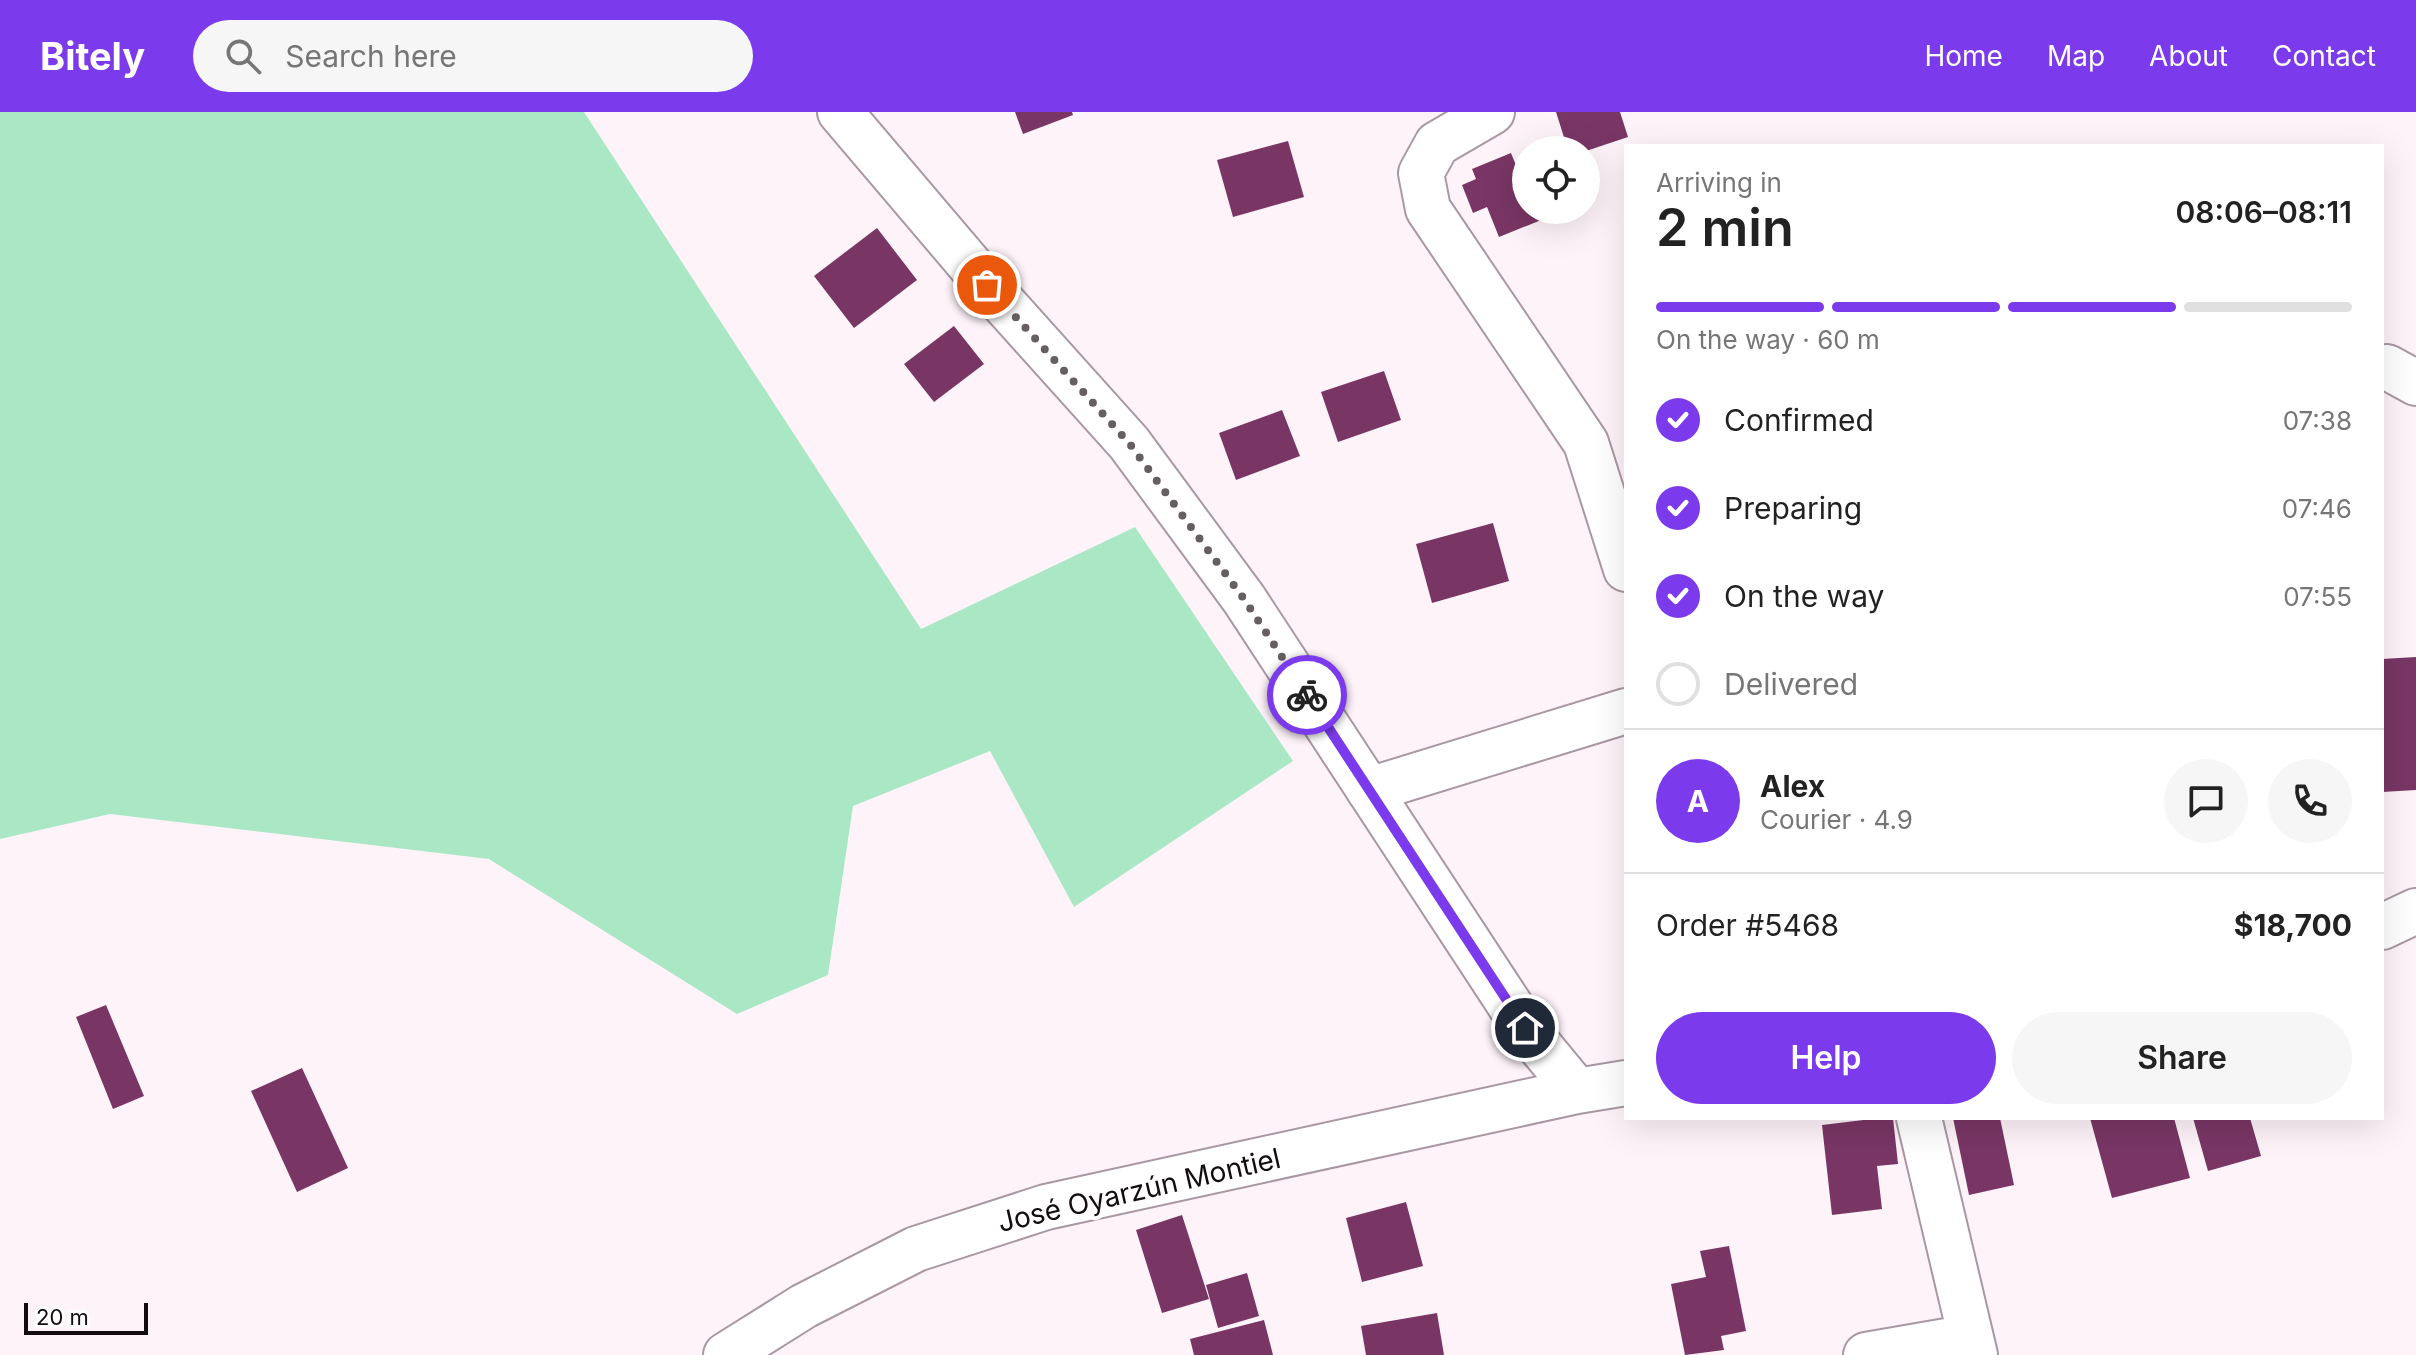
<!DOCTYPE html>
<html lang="en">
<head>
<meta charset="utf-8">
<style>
	body { margin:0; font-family:Inter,sans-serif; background:#f6f6f6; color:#222; height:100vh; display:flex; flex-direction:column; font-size:30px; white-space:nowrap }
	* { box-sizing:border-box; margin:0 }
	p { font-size:26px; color:#767676 }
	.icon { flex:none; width:44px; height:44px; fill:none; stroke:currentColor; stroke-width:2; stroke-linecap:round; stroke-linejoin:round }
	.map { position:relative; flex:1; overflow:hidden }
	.panel { position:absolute; left:1624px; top:32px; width:760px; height:976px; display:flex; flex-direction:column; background:#fff; border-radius:0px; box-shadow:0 8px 32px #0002 }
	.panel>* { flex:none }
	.fabs { position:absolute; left:1512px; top:24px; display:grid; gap:16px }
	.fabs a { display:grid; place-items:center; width:88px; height:88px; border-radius:50%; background:#fff; box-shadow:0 8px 32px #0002; font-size:40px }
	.scale { position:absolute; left:24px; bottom:20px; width:124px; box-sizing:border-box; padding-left:8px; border:4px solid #130d11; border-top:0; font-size:22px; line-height:28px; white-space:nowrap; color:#130d11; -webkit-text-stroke:6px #fff; paint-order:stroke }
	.pin { position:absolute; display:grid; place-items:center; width:68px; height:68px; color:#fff; margin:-34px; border:4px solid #fff; border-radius:50%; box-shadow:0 2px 8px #0007 }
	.courier { position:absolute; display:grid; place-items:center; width:80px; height:80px; margin:-40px; border:6px solid #7c3aed; border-radius:50%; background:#fff; color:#222; box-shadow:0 2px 10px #0007 }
	.headline em { font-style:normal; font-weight:600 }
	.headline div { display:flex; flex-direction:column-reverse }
	.headline { display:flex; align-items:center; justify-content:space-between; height:136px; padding:0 32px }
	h1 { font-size:52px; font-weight:600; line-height:60px }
	.bar { display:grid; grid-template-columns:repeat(4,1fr); gap:12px 8px; align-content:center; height:96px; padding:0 32px }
	.bar i { height:10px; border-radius:6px; background:#e0e0e0 }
	.bar .selected { background:#7c3aed }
	.bar p { grid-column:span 4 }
	.line { display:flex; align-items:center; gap:20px; padding:0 32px; border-top:2px solid #e0e0e0 }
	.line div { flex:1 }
	.round { display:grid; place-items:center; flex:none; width:84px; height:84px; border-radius:42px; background:#f6f6f6 }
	ol { padding:0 32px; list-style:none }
	li { display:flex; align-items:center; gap:24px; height:88px }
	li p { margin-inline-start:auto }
	li .icon { padding:8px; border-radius:50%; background:#7c3aed; color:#fff; stroke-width:4 }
	li:last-child { color:#767676 }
	li i { width:44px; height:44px; border:4px solid #e0e0e0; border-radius:50% }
	.action { display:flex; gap:16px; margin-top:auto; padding:16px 32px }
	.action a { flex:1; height:92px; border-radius:48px; background:#7c3aed; color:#fff; font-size:32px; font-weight:600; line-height:92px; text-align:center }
	.action a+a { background:#f6f6f6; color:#222 }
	header { display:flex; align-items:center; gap:48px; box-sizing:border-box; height:112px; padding:0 40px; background:#7c3aed; color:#fff }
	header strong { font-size:38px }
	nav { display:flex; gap:44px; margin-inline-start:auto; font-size:28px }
	.search { width:560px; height:72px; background:#f6f6f6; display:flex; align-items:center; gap:20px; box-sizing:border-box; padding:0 28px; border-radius:44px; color:#767676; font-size:30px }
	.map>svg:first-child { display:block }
	.green { fill:#aae8c5 }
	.building { fill:#793665 }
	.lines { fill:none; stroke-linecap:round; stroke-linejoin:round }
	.street-casing { stroke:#a998a3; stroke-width:48 }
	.secondary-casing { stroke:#a998a3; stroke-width:48 }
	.street { stroke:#fff; stroke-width:44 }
	.secondary { stroke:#fff; stroke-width:44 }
	.done { stroke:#655e62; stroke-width:8; stroke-dasharray:0 14.4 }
	.route { stroke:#7c3aed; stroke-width:10 }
	.labels { text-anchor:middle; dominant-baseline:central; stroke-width:8; stroke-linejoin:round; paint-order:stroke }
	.street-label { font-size:28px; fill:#130d11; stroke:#fff }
</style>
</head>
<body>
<header>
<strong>Bitely</strong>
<div class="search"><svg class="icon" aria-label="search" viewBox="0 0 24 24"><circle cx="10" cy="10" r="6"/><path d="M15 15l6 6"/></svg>Search here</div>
<nav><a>Home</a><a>Map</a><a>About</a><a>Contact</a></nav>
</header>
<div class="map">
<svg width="2416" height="1243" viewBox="0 0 2416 1243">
	<rect width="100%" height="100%" fill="#fef3f9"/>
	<path class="green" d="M0,0H584L921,517L1135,415L1293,649L1074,795L990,639L853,694L828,863L737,902L489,747L110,702L0,727Z"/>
	<path class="building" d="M1015,0H1072L1073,3L1023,22Z
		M1556,0H1620L1628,25L1586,39L1568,38Z
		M1288,29L1304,85L1233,105L1217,48Z
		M1511,41L1526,78V98H1566L1499,125L1487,95L1473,101L1462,73L1476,67L1472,57Z
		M877,116L917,168L854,216L814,164Z
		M954,214L984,252L934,290L904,252Z
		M1384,259L1401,308L1338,330L1321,280Z
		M1282,298L1300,344L1236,368L1219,321Z
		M1493,411L1509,469L1432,491L1416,432Z
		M2416,545V678L2382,680V547Z
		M106,893L144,984L113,997L76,905Z
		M302,956L348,1056L297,1080L251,979Z
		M1880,1006H1893L1898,1052L1877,1054L1882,1097L1832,1103L1822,1013Z
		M1953,1006H2000L2014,1073L1969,1083Z
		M2090,1006H2174L2190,1066L2112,1086Z
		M2193,1006H2250L2261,1044L2208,1059Z
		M1406,1090L1423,1154L1362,1170L1346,1106Z
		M1182,1103L1209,1187L1162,1201L1136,1118Z
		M1729,1134L1746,1219L1721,1224L1724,1238L1685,1243L1671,1172L1706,1165L1700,1139Z
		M1247,1161L1259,1204L1218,1216L1206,1173Z
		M1437,1201L1444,1243H1366L1361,1214Z
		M1264,1208L1273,1243H1194L1190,1227Z"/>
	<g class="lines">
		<g class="street-casing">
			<path id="street" d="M1492,0L1437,32L1421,61L1428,97L1586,331L1626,457
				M2387,255L2416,271
				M1369,678L1626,599
				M1919,1006L1975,1243
				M1866,1243L1970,1225"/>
		</g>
		<g class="secondary-casing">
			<path id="secondary" d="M840,0L987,173L1129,331L1244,487L1525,916L1577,979
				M2382,815L2416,799
				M726,1243L804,1194L916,1137L1046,1095L1577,979L1626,971"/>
		</g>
		<use href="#street" class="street"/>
		<use href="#secondary" class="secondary"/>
	</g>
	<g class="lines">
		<path class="done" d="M987,173L1129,331L1244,487L1307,583"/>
		<path class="route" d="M1307,583L1525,916"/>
	</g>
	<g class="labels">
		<g class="street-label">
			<text transform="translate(1139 1078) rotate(-13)">José Oyarzún Montiel</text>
		</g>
	</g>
</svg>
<div class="fabs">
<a><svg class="icon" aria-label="locate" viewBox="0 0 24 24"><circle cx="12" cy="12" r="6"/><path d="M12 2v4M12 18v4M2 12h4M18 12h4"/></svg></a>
</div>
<div class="scale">20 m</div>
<div class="pin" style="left:987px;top:173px;background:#ea580c"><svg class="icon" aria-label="bag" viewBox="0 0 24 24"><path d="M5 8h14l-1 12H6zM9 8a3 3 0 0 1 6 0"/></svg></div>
<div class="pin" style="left:1525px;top:916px;background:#1f2937"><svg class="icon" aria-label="home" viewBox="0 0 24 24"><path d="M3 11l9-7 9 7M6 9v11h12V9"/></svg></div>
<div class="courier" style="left:1307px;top:583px"><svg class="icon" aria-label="bike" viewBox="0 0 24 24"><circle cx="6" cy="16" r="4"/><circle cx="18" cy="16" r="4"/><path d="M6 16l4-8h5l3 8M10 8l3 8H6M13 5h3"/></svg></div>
<section class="panel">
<div class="headline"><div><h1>2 min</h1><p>Arriving in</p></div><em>08:06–08:11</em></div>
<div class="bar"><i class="selected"></i><i class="selected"></i><i class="selected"></i><i></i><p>On the way · 60 m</p></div>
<ol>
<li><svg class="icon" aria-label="check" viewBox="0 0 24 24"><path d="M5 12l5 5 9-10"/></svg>Confirmed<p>07:38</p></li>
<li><svg class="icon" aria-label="check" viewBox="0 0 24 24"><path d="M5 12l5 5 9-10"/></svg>Preparing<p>07:46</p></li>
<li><svg class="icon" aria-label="check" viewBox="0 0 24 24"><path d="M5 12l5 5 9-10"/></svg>On the way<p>07:55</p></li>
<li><i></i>Delivered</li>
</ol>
<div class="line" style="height:144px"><b class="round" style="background:#7c3aed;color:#fff">A</b><div><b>Alex</b><p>Courier · 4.9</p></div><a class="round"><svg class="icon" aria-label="chat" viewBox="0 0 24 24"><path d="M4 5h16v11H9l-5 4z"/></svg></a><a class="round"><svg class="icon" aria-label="phone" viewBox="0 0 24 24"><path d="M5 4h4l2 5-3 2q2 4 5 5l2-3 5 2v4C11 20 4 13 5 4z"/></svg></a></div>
<div class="line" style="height:104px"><div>Order #5468</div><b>$18,700</b></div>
<div class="action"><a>Help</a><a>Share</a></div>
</section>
</div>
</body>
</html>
